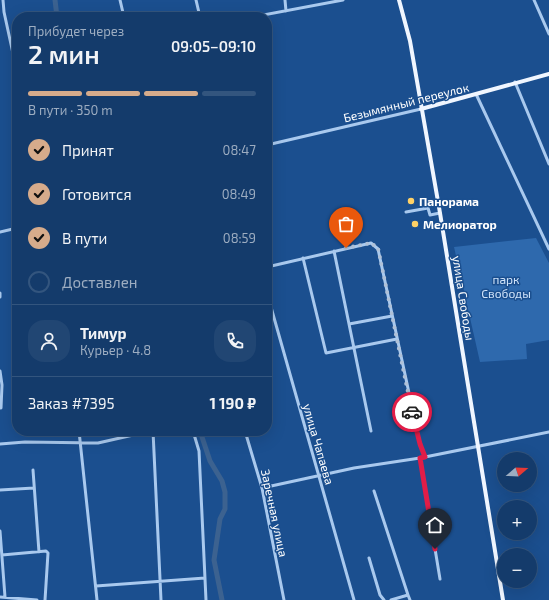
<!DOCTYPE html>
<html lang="ru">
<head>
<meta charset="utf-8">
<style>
	body { margin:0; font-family:"Exo 2",sans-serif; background:#214673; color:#f1f3f6; height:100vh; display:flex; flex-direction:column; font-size:15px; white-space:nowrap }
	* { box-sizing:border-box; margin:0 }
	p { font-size:13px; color:#9dadc1 }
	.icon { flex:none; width:22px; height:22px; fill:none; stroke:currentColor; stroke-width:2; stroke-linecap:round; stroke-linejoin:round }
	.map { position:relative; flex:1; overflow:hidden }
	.drawer { position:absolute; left:12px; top:12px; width:260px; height:424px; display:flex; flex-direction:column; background:#143b6b; border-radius:16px; box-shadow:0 4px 16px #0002,0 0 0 1px #33557e }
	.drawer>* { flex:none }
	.needle { width:26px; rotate:71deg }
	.controls { position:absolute; left:497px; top:452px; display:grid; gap:8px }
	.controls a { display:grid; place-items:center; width:40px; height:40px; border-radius:50%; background:#143b6b; box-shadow:0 4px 16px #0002,0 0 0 1px #33557e; font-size:20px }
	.pin { position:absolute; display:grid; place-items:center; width:34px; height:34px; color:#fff; margin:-41px -17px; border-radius:50% 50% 50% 0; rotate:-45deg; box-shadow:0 0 4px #0007 }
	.pin .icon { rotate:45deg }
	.courier { position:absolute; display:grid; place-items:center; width:40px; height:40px; margin:-20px; border:3px solid #e11d48; border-radius:50%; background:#fff; color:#222; box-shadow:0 1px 5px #0007 }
	.headline em { font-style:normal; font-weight:600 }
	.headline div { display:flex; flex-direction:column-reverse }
	.headline { display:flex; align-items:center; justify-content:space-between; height:68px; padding:0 16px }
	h1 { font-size:26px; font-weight:600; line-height:30px }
	.bar { display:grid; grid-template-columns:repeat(4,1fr); gap:6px 4px; align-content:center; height:48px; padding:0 16px }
	.bar i { height:5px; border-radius:3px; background:#33557e }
	.bar .current { background:#d6ab8b }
	.bar p { grid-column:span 4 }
	.line { display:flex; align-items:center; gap:10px; padding:0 16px; border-top:1px solid #33557e }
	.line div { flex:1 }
	.round { display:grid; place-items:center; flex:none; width:42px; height:42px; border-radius:16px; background:#214673 }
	ol { padding:0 16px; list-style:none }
	li { display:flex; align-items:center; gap:12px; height:44px }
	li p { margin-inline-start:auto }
	li .icon { padding:4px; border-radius:50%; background:#d6ab8b; color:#111; stroke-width:4 }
	li:last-child { color:#9dadc1 }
	li i { width:22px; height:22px; border:2px solid #33557e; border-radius:50% }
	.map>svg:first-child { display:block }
	.green { fill:#2e69ad }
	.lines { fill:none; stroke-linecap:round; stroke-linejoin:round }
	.river { stroke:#3c6290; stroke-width:5 }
	.minor { stroke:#a9c9ee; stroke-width:3 }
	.major { stroke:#f0f6ff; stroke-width:4 }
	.done { stroke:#afc1d8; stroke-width:4; stroke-dasharray:0 7.2 }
	.route { stroke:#e11d48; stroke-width:5 }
	.poi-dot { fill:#ffd166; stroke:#1b4f8f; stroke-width:1.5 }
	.labels { text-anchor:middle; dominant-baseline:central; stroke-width:3; stroke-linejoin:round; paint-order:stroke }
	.street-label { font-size:12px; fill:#fff; stroke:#1b4f8f }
	.poi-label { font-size:12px; font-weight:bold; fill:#fff; stroke:#1b4f8f; text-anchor:start }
	.park-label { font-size:12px; fill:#cfe3fa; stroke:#1b4f8f }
</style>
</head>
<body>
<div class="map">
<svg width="549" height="600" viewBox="0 0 549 600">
	<rect width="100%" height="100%" fill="#1b4f8f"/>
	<path class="green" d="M536,238L549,263V340L526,344L527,359L480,362L454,247Z"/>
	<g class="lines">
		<path class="river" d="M55,0L57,17
			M200,431L210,461L222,481L225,492V509L220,519L214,560L222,600"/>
		<path class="minor" d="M3,0L4,12L17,72
			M120,0L124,17
			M196,0L200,17
			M285,0L286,11
			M534,0L549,34
			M253,17L343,0
			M515,82L549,164
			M476,94L549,249
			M267,145L421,109
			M406,212L428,208L430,215L440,213
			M0,232L17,228
			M334,251L371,431
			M303,258L326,353L397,339
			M267,267L371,243L378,249L420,444L425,457
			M0,293V297
			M267,293L354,600
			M349,324L392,316
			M0,371L2,385L1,408
			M79,431L97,600
			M153,431L161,600
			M193,431L199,451L206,600
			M245,431L262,488L284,600
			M0,444L25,442L98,443L151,431
			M420,458L440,579
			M33,470L39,552
			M262,488L354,468L420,458L549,432
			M0,490L34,488
			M374,491L408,595
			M0,531L5,597
			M2,555L46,551L48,553L45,600
			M369,558L380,595L384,600
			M96,586L205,578
			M0,597L37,600
			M391,600L408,595L410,600"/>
		<path class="major" d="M399,0L410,41L440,213L503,600
			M421,109L549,74"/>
	</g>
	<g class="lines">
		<path class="done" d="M346,248L371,243L378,248L412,412"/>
		<path class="route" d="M412,412L420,444L425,457L420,458L435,549"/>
	</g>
	<g class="poi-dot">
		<circle cx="411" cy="201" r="4"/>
		<circle cx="415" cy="224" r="4"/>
	</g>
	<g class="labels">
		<g class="street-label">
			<text transform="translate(406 102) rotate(-14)">Безымянный переулок</text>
			<text transform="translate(464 298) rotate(81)">улица Свободы</text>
			<text transform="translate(319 444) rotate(74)">улица Чапаева</text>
			<text transform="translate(275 513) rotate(78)">Заречная улица</text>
		</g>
		<g class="poi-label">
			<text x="419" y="201">Панорама</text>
			<text x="423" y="224">Мелиоратор</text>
		</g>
		<g class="park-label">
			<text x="506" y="279">парк<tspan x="506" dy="14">Свободы</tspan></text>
		</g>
	</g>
</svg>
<div class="controls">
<a><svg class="needle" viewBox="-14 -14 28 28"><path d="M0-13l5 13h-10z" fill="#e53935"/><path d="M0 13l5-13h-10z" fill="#9dadc1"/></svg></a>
<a>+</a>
<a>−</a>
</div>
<div class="pin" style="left:346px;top:248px;background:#ea580c"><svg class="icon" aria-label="bag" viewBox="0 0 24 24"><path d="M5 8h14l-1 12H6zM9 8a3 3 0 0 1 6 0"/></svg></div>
<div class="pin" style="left:435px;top:549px;background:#1f2937"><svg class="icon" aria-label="home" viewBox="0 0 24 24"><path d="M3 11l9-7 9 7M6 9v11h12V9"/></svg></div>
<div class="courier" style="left:412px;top:412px"><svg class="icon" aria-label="car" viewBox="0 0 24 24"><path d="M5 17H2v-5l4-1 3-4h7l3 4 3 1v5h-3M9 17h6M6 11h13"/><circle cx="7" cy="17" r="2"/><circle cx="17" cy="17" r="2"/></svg></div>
<section class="drawer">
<div class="headline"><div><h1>2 мин</h1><p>Прибудет через</p></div><em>09:05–09:10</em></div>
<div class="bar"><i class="current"></i><i class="current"></i><i class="current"></i><i></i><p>В пути · 350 m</p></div>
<ol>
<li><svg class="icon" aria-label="check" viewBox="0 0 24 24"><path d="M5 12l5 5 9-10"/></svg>Принят<p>08:47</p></li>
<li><svg class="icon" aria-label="check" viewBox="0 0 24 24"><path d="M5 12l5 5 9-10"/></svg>Готовится<p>08:49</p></li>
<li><svg class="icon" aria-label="check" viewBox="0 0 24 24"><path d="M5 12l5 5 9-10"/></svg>В пути<p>08:59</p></li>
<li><i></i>Доставлен</li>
</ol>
<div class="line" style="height:72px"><a class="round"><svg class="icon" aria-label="person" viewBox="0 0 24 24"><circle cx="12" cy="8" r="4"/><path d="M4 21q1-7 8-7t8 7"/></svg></a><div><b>Тимур</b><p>Курьер · 4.8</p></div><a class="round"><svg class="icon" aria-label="phone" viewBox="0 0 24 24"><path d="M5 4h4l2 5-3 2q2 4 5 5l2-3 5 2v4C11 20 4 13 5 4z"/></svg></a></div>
<div class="line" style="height:52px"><div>Заказ #7395</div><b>1 190 ₽</b></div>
</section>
</div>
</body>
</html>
